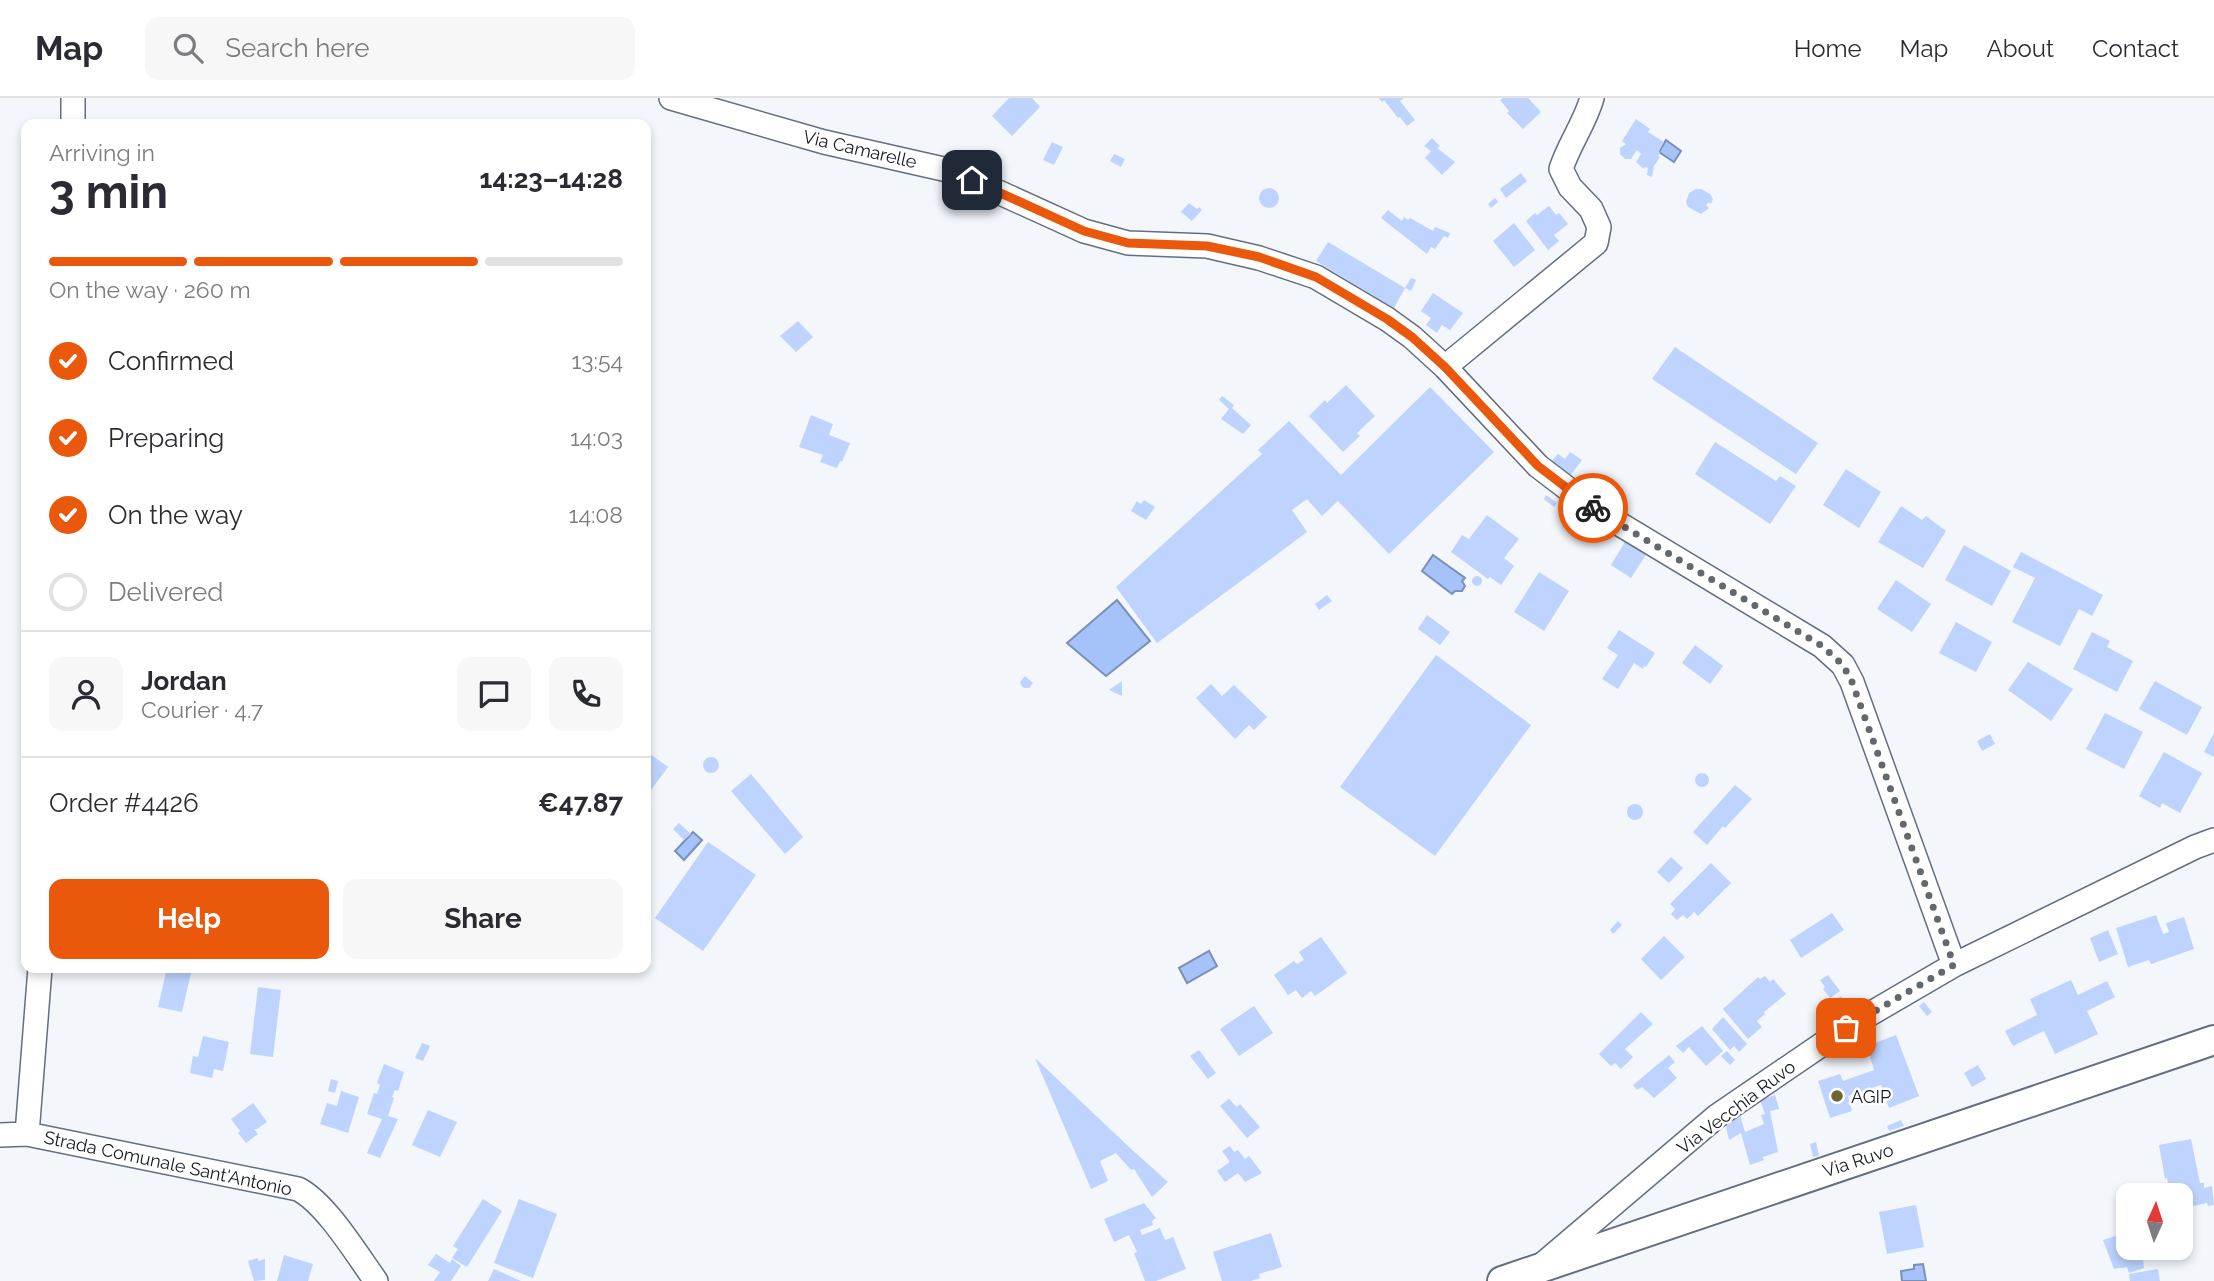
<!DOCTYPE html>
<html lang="en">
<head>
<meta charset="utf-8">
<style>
	body { margin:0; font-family:Raleway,sans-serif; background:#f7f7f7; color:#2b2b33; height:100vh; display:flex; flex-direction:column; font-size:26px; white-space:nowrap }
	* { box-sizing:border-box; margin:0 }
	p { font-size:23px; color:#7c7c81 }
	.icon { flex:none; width:38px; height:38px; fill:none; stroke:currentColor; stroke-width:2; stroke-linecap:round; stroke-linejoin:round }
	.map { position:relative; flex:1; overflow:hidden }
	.sheet { position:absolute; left:21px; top:21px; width:630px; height:854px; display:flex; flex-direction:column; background:#fff; border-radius:14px; box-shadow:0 4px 10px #0003 }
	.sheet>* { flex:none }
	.needle { width:46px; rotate:3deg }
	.tools { position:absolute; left:2116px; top:1085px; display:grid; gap:14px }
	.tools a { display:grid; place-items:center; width:77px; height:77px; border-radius:14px; background:#fff; box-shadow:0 4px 10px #0003; font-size:35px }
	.pin { position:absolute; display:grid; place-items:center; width:60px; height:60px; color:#fff; margin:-30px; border-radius:14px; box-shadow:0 4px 10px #0006 }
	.courier { position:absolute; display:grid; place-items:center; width:70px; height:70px; margin:-35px; border:5px solid #ea580c; border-radius:50%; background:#fff; color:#222; box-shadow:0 2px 9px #0007 }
	.overview em { font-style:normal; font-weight:700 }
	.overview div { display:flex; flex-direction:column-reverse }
	.overview { display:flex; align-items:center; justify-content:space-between; height:119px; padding:0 28px }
	h1 { font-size:46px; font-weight:700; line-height:52px }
	.bar { display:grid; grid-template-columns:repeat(4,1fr); gap:10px 7px; align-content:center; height:84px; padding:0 28px }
	.bar i { height:9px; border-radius:5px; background:#e1e1e2 }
	.bar .selected { background:#ea580c }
	.bar p { grid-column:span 4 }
	.line { display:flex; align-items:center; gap:18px; padding:0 28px; border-top:2px solid #e1e1e2 }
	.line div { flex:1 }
	.round { display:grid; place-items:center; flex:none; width:74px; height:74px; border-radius:14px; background:#f7f7f7 }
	ol { padding:0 28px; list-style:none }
	li { display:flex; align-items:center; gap:21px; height:77px }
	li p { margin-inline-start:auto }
	li .icon { padding:7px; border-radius:50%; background:#ea580c; color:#fff; stroke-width:4 }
	li:last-child { color:#7c7c81 }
	li i { width:38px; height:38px; border:4px solid #e1e1e2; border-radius:50% }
	.primary-button { display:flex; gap:14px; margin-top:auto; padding:14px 28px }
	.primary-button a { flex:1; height:80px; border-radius:14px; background:#ea580c; color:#fff; font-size:28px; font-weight:700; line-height:80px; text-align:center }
	.primary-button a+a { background:#f7f7f7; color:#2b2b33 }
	header { display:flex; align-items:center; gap:42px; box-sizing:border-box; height:98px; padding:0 35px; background:#fff; border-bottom:2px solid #e1e1e2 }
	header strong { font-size:33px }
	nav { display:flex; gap:38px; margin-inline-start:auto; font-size:24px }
	.search { width:490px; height:63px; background:#f7f7f7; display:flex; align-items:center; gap:18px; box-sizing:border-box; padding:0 24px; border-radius:14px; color:#7c7c81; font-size:26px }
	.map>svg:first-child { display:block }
	.water { fill:#a5c2f9; stroke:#7a90b8; stroke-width:2 }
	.building { fill:#bed4fe }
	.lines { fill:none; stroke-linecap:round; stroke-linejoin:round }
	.minor-casing { stroke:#636e83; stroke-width:26 }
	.major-casing { stroke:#636e83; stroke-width:32 }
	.minor { stroke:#fff; stroke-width:23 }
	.major { stroke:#fff; stroke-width:28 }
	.done { stroke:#63676e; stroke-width:7; stroke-dasharray:0 12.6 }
	.route { stroke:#ea580c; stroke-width:9 }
	.poi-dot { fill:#6c6632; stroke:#fff; stroke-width:2.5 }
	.labels { text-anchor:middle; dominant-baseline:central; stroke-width:5; stroke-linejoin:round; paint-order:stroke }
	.street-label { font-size:18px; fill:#151a22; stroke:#fff }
	.poi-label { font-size:18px; fill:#151a22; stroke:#fff; text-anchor:start }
</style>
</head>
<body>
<header>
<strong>Map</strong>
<div class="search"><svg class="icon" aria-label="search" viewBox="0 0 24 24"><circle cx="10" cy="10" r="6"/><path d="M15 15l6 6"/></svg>Search here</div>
<nav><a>Home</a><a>Map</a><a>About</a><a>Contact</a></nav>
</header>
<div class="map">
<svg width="2214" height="1183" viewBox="0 0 2214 1183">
	<rect width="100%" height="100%" fill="#f3f6fb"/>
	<path class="water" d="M1666,42L1681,53L1674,64L1659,54Z
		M1433,457L1465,480L1462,483L1465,488L1462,493H1455L1452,496L1422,473Z
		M1117,502L1150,543L1106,578L1067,545Z
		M693,734L702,742L684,762L675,753Z
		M1209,853L1217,868L1187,885L1179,870Z
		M1923,1166L1926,1183H1902L1901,1173L1914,1171V1167Z"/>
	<path class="building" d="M1009,0H1032L1040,9L1012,38L992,18Z
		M1379,0H1404L1400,3L1415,22L1407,28L1400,19L1398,20L1384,2L1382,4Z
		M1503,0H1528L1541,14L1523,31L1507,15L1509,13L1500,2Z
		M1636,21L1650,31L1648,34L1664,44L1659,53L1660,55L1658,58L1660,59L1654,68L1652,79L1647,77L1648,70L1645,69L1644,71L1636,64L1641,56L1637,52L1631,61H1625L1620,56V50L1626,46L1622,43Z
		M1432,40L1440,48L1437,50L1455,64L1442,77L1425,60L1431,53L1424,48Z
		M1052,44L1063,49L1054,67L1043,62Z
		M1114,56L1125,61L1121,69L1110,63Z
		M1521,75L1527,83L1506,100L1500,91Z
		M1259 100a10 10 0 1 1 20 0a10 10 0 1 1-20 0Z
		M1696,91H1701L1710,96L1713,101L1711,106L1709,104L1706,107L1709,110L1701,116L1688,109L1686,104L1689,95Z
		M1495,100L1498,104L1491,110L1488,106Z
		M1189,105L1197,111L1199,109L1202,112L1192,123L1181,114Z
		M1549,108L1556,117L1559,115L1568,126L1554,137L1559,143L1548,152L1526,123L1535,115L1537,117Z
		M1388,112L1402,123L1404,119L1408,122L1410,120L1433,133L1435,129L1450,135L1448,140L1444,138L1435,151L1431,149L1427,156L1381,120Z
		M646,122L651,124L647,138L650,139L646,151Z
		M1514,125L1535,152L1514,169L1493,143Z
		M1328,144L1405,190L1394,210L1316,163Z
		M1411,180L1416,182L1411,193L1405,190Z
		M1433,195L1463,215L1450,232L1442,227L1437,235L1426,227L1431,220L1421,213Z
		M798,223L813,239L796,254L780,238Z
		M1675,249L1818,345L1796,376L1652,281Z
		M1346,287L1375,318L1357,335L1360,338L1343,354L1309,318L1325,302L1327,305Z
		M1430,289L1494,354L1389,456L1338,403L1322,418L1307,401L1292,412L1307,434L1157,545L1116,489L1262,356L1258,352L1289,323L1341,377Z
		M1222,298L1234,307L1232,310L1251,327L1243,336L1221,321L1229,311L1219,302Z
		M811,317L833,326L829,337L850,345L842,364L840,363L837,370L820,364L823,357L799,349Z
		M1715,344L1776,383L1780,378L1796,388L1770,426L1695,376Z
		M1570,354L1582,362L1570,378L1551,364L1558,356L1565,361Z
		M1846,371L1881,394L1859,430L1823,407Z
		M1546,397L1557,405L1554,409L1544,401Z
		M1144,402L1155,409L1146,422L1131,413L1137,403L1141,406Z
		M1901,408L1922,422L1926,418L1946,433L1923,470L1878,444Z
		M1487,417L1519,441L1504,460L1514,468L1501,487L1490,479L1488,481L1451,454L1462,437L1469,441Z
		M1626,442L1647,455L1631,480L1611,467Z
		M1964,447L2011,473L1992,508L1945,482Z
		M2021,454L2103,497L2092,518L2079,511L2060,548L2012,524L2035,480L2013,469Z
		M1539,474L1569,493L1544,533L1514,514Z
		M1472 483a5 5 0 1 1 10 0a5 5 0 1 1-10 0Z
		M1896,482L1931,506L1912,534L1877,511Z
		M1327,497L1332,503L1319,512L1315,506Z
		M1427,517L1450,534L1440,547L1418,531Z
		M1956,524L1992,544L1976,574L1939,555Z
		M1619,532L1655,555L1646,569L1644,568L1643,571L1634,565L1618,591L1602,581L1618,557L1607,550Z
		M2092,534L2110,543L2107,549L2133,563L2117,594L2073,571Z
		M1695,547L1723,568L1710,586L1682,565Z
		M1436,557L1531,627L1435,758L1340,689Z
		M2028,564L2073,591L2051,623L2008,592Z
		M1025,578L1033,585L1029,590H1024L1021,587L1020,584Z
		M1122,583V598L1109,592Z
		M2155,583L2202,609L2187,637L2139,611Z
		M1211,586L1222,598L1234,587L1267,619L1254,632L1249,627L1235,641L1196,600Z
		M2105,615L2143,634L2124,671L2086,651Z
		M2214,635V659L2204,654Z
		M1990,636L1995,646L1982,653L1977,643Z
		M646,653L668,669L646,699Z
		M2164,654L2202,675L2180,715L2162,705L2160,710L2139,698Z
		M703 667a8 8 0 1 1 16 0a8 8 0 1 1-16 0Z
		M1695 682a7 7 0 1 1 14 0a7 7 0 1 1-14 0Z
		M751,676L803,739L785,756L731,693Z
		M1735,687L1752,701L1725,730L1723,728L1707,747L1693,734Z
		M1627 714a8 8 0 1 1 16 0a8 8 0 1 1-16 0Z
		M679,725L691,736L684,742L673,731Z
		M708,744L756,777L703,853L655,820Z
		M1671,759L1683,770L1669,785L1657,774Z
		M1711,765L1731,785L1698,818L1694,814L1687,821L1683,817L1677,822L1671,816L1675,811L1670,806Z
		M1832,815L1844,832L1801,860L1790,842Z
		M2156,817L2163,836L2169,834L2166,825L2184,819L2194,851L2151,866L2149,862L2128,869L2116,830Z
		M1618,823L1622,827L1613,836L1610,832Z
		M2108,832L2118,856L2099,864L2090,840Z
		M1664,838L1685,859L1661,882L1641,861Z
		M1321,839L1347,875L1315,898L1311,893L1302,900L1296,892L1288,897L1274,877L1294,863L1297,866L1304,862L1299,854Z
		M167,870H192L182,914L158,909Z
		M1828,877L1840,893L1830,900L1823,891L1825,889L1820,882Z
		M1765,878L1770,884L1773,881L1786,896L1764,914L1765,916L1757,923L1762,929L1748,941L1723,911L1758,879L1760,881Z
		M2071,882L2078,897L2107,883L2115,899L2087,913L2098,936L2055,956L2044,933L2013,948L2005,933L2037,917L2030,901Z
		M258,889L281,892L273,959L250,956Z
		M1841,898L1847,907L1839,914L1832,905Z
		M1924,904L1932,914L1927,918L1919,908Z
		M1254,908L1273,935L1239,958L1220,931Z
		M1641,914L1653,926L1625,951L1633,959L1621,971L1615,965L1611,968L1599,956Z
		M1723,919L1747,946L1739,954L1734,948L1730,952L1712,931Z
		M1702,928L1723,953L1706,968L1689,949L1683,955L1676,948Z
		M1896,937L1919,998L1889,1010L1881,987L1848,998L1852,1013L1830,1020L1818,983L1840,976L1843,983L1874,972L1867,948Z
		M203,938L229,944L223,973L214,971L212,980L190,975L193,958L198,959Z
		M422,945L430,948L423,963L415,960Z
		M1199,952L1216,975L1208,981L1190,958Z
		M1727,953L1735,962L1730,967L1721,958Z
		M1669,957L1675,964L1668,970L1677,980L1654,1000L1642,989L1637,992L1633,987Z
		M1035,960L1129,1049L1168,1084L1152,1099L1134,1071L1131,1072L1116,1055L1100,1063L1108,1083L1091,1091Z
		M384,966L404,974L398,993L395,992L392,999L394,1000L388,1018L398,1021L380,1060L367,1055L382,1021L367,1016L374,995L377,996L380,987L377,985Z
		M1978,967L1986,981L1972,989L1964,975Z
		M331,981L338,983L335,995L328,993Z
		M341,993L359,999L348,1035L320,1026L327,1005L337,1008Z
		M1775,997L1779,1011L1770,1013L1778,1054L1763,1059L1764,1062L1750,1067L1741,1035L1729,1042L1725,1024L1739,1014L1745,1034L1764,1026L1761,1017L1765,1016L1760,1002Z
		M1229,1001L1237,1009L1240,1006L1260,1029L1247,1040L1220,1008Z
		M253,1005L267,1024L257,1031H254L258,1036L246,1045L238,1035L240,1033L231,1021Z
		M428,1012L457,1024L440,1059L412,1047Z
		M1901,1022L1904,1028L1889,1033L1887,1028Z
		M2191,1041L2200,1085H2204V1090L2212,1088L2214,1107L2208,1108L2207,1105L2183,1110L2180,1093L2183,1092L2182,1087L2169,1090L2167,1080L2165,1081L2159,1047Z
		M1816,1044L1819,1058L1813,1059L1810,1046Z
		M1230,1048L1234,1054L1238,1052L1245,1061L1249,1058L1262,1075L1245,1084L1238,1075L1225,1084L1217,1073L1230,1064L1222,1053Z
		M483,1101L502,1113L467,1169L452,1160L458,1151L453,1148Z
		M519,1101L557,1116L533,1180L494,1165Z
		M1144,1105L1156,1120L1152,1123L1153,1127L1140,1132L1142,1137L1160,1130L1165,1142L1173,1139L1186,1171L1156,1183H1145L1134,1155L1137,1154L1129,1137L1114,1144L1104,1121Z
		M1916,1107L1924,1149L1887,1156L1879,1114Z
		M2128,1134V1150H2151L2154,1159L2143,1162L2144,1170L2129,1175L2127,1169L2114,1171L2103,1142Z
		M1271,1135L1282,1169L1259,1176L1260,1180L1251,1183H1222L1213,1154Z
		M436,1156L450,1165L452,1161L461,1168L451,1183H434L440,1174L428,1167Z
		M284,1157L313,1166L308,1183H277Z
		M258,1160V1163L265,1161V1182L254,1183L248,1163Z
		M494,1171L521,1183H488Z
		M2158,1171L2160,1183H2130L2129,1176Z"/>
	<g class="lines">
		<g class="minor-casing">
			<path id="minor" d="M671,0L824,44L952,73L1084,133L1128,145L1207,148L1259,160L1316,179L1387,221L1412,239L1445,269L1538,368L1593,410L1822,548L1843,567L1852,584L1954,867
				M73,26V0
				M1445,269L1596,145L1599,129L1591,111L1570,89L1561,71C1569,46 1585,25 1592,0
				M27,1036L40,870
				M0,1037L27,1036L298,1091C326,1105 357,1157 376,1183
				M1543,1166L1717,1018L1846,930L1954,867L2195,749L2214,742"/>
		</g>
		<g class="major-casing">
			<path id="major" d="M1502,1183L2214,942"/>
		</g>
		<use href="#minor" class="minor"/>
		<use href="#major" class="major"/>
	</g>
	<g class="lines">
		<path class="done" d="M1593,410L1822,548L1843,567L1852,584L1954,867L1846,930"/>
		<path class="route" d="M972,82L1084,133L1128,145L1207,148L1259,159L1316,179L1387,221L1412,239L1445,269L1538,368L1593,410"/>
	</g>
	<circle class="poi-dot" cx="1837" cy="998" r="7"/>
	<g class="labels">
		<g class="street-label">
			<text transform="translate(860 51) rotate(13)">Via Camarelle</text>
			<text transform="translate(1736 1009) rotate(-37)">Via Vecchia Ruvo</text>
			<text transform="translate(1858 1062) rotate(-18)">Via Ruvo</text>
			<text transform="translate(168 1065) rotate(12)">Strada Comunale Sant'Antonio</text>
		</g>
		<g class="poi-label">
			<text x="1851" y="998">AGIP</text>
		</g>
	</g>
</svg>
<div class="tools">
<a><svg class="needle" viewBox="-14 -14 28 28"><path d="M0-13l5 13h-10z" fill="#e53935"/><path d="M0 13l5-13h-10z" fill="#7c7c81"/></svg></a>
</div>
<div class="pin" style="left:1846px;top:930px;background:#ea580c"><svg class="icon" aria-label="bag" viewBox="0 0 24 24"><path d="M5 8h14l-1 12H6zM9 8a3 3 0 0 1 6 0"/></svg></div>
<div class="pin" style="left:972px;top:82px;background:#1f2937"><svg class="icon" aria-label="home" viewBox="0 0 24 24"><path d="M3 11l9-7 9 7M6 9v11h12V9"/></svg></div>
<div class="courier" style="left:1593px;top:410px"><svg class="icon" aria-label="bike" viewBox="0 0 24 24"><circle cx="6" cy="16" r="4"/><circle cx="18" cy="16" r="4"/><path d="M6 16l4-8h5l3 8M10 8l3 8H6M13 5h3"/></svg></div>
<section class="sheet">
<div class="overview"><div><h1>3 min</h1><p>Arriving in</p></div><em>14:23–14:28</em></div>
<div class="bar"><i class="selected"></i><i class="selected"></i><i class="selected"></i><i></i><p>On the way · 260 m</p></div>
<ol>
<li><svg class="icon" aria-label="check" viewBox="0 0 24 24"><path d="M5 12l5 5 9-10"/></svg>Confirmed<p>13:54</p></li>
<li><svg class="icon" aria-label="check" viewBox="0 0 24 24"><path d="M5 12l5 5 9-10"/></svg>Preparing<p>14:03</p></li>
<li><svg class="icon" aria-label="check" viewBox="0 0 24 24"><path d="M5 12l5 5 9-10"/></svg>On the way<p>14:08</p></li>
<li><i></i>Delivered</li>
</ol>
<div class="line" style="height:126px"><a class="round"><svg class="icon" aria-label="person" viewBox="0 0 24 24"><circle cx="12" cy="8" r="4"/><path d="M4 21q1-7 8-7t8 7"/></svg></a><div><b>Jordan</b><p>Courier · 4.7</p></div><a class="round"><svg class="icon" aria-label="chat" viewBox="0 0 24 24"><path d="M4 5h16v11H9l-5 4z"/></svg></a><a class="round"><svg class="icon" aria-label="phone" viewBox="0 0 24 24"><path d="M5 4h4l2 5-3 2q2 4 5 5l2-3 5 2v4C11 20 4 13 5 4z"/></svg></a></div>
<div class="line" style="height:91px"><div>Order #4426</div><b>€47.87</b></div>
<div class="primary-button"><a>Help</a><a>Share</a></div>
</section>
</div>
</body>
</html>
